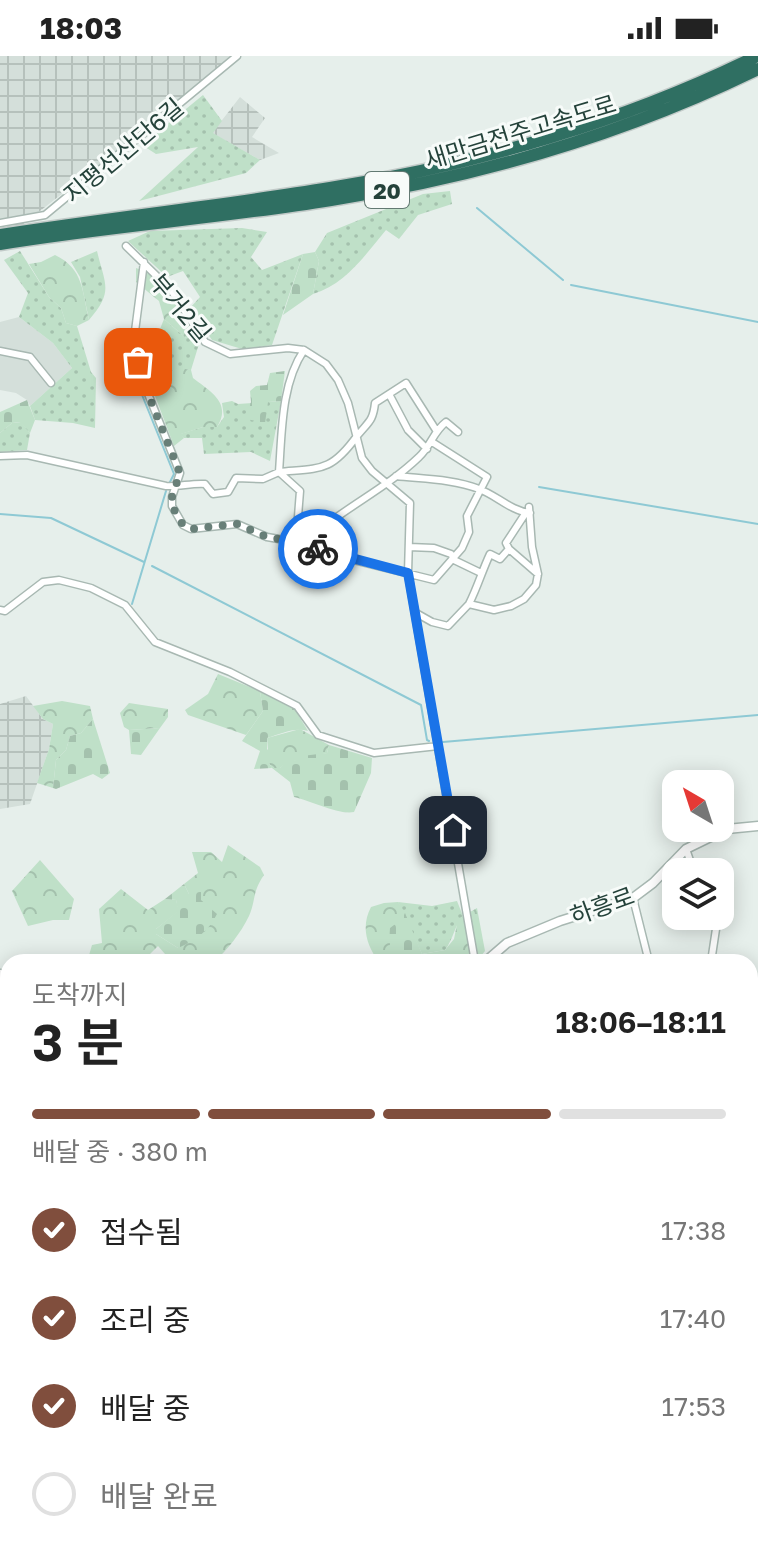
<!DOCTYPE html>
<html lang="ko">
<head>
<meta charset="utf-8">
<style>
	body { margin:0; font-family:"Golos Text","Noto Sans KR",sans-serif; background:#f6f6f6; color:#222; height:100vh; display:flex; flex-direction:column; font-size:30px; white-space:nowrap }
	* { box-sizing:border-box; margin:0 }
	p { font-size:26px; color:#767676 }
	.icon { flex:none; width:44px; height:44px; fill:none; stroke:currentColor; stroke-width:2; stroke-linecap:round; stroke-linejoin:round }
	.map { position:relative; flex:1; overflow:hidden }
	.drawer { position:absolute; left:0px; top:898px; width:758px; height:600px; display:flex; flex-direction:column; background:#fff; border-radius:24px 24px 0 0; box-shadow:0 4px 20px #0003 }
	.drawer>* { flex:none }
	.needle { width:52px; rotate:321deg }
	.controls { position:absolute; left:662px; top:714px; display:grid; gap:16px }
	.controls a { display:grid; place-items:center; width:72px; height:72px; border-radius:16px; background:#fff; box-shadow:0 4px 20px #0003; font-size:40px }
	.pin { position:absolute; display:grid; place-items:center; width:68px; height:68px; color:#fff; margin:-34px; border-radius:16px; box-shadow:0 4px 12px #0006 }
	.courier { position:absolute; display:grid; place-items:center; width:80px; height:80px; margin:-40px; border:6px solid #1a73e8; border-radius:50%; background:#fff; color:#222; box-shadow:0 2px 10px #0007 }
	.summary em { font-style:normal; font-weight:600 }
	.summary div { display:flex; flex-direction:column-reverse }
	.summary { display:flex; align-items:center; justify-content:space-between; height:136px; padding:0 32px }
	h1 { font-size:52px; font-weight:600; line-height:60px }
	.bar { display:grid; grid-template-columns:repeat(4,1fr); gap:12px 8px; align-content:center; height:96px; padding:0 32px }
	.bar i { height:10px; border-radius:6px; background:#e0e0e0 }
	.bar .on { background:#804e3d }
	.bar p { grid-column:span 4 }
	ol { padding:0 32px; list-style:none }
	li { display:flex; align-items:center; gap:24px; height:88px }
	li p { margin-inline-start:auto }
	li .icon { padding:8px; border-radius:50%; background:#804e3d; color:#fff; stroke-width:4 }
	li:last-child { color:#767676 }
	li i { width:44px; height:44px; border:4px solid #e0e0e0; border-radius:50% }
	.status { display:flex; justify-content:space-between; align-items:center; height:56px; padding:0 40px; background:#fff; direction:ltr }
	.status svg { height:22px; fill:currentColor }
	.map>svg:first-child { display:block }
	.built { fill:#d4dfda }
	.industrial { fill:url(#industrial-grid) }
	.green { fill:url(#green-dots) }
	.forest { fill:url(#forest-crowns) }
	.cemetery { fill:url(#cemetery-stones) }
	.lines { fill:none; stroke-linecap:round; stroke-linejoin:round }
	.stream { stroke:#8ec9d4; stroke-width:2 }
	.river { stroke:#8ec9d4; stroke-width:11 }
	.minor-casing { stroke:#a8b8b2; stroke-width:9 }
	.tertiary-casing { stroke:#a8b8b2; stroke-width:11 }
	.motorway-casing { stroke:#c2cac8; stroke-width:15 }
	.minor { stroke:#fff; stroke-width:6 }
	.tertiary { stroke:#fff; stroke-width:8 }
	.motorway { stroke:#2f6f62; stroke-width:12 }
	.done { stroke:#687f78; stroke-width:8; stroke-dasharray:0 14.4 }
	.route { stroke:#1a73e8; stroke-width:10 }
	.labels { text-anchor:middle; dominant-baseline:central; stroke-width:6; stroke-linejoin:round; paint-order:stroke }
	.shield { fill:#f7fbf9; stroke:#637a73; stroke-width:2 }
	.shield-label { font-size:22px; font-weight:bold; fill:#24423a }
	.street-label { font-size:24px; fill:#24423a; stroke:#f7fbf9 }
</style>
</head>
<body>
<div class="status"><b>18:03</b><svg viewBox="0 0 49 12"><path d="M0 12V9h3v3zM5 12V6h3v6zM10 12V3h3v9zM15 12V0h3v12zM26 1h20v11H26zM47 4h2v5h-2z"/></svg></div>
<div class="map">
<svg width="758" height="1498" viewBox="0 0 758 1498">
	<defs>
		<pattern id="industrial-grid" width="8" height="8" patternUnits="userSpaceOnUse" patternTransform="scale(2)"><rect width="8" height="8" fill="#d4dfda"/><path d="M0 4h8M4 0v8" fill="none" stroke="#b6c1bc"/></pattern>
		<pattern id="green-dots" width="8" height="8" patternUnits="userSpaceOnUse" patternTransform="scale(2)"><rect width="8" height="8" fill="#bfe0c8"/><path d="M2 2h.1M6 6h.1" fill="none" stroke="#a4c1ad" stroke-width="1.8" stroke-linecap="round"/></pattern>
		<pattern id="forest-crowns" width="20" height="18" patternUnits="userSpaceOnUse" patternTransform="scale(2)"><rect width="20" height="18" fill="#bfe0c8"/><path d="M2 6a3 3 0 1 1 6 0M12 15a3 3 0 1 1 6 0" fill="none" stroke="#a4c1ad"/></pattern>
		<pattern id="cemetery-stones" width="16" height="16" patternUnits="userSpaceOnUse" patternTransform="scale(2)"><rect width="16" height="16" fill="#bfe0c8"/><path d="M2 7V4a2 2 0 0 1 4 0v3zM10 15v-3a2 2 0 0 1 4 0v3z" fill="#a4c1ad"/></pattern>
	</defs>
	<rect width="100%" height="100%" fill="#e6efeb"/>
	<path class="built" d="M19,261L53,287L72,312L30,350L27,344L16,337L0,334V266Z"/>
	<path class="industrial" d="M0,0H239L13,176L0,175Z
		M240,41L265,62L252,81L279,97L260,104L212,77Z
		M26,640L43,663L53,668L49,693L30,748L0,753V648Z"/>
	<path class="green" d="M203,39L222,65L213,77L260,104L246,117L139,145L198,91L156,98L142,89Z
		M450,135L452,148L418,159L399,183L386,174C365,199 346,228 313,238L319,205L315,196L327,177L423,138Z
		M242,172L267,176L251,201L262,214L303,198L272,289L242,293L212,284L190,252L200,241L183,215L167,221L128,185L150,175Z
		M20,195L49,241L61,252L66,267L77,270L91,316L96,322L95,372L73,367L35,364L30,350L72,312L53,287L19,261L28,237L4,204Z
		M97,195C105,229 114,235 89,264L80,221L71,206Z
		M164,263L186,282L195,280L199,288L191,314C173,311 162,317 152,332L144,303L156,299L154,288Z
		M232,345L238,348L281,345L270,405L251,396L204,398L202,382H184L180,378L203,371H217L224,361L222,347Z
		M21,366L30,377L27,394L0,396V377L12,367Z
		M457,845L463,860C456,866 453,884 445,894L422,898L398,846L432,850Z
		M51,1490H183L191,1498H89L85,1495L64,1494Z"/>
	<path class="forest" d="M55,199C84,213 82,235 89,264L77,270L66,267L61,252L49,241L29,208L41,206Z
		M136,212C163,219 181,257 195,280L186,282L164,263L159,245L136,226Z
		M180,312L191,314L193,322C211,336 232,347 217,371H203L181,378L184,382L174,390L152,332L160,319Z
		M218,618L260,635L263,655L246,679L188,659L185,654L208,638Z
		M62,645L90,650L93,663L81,677L70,680L66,694L56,704L53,732L37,727L49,693L53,668L43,663L33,650Z
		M129,647L168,653V661L160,672L129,674L124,671L120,657Z
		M300,673L329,689L327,697L286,707L280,712H272L269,707L267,682Z
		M228,789L260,811L264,819C252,836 256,844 249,860C241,877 227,894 214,906H172L158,890L142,906H87L92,889L102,887L99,853L121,833L148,854L165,843L176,844L179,855L156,873V878L178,892L189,838L184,828L198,817L192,796H211L222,806Z
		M40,804L74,843L69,864H53L28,870L12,835Z
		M398,846L405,857L395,902L402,906H379C366,889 361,870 371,851L384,847Z
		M477,852L485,895L476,906H420L422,898L445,894L454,883L458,863Z
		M0,925L8,932V1008L0,1007Z
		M0,1031L8,1032V1106L0,1100Z
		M8,1193V1269L0,1265V1236L3,1225L0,1207Z"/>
	<path class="cemetery" d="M315,196L319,205L313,238L283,259L303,198Z
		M285,315L281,345L268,346L265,367L246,363L251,346L250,335L256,330L267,329L270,317Z
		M27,344L35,364L30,377L20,366L12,367L0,377V356Z
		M260,635L294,652L308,675C294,671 281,678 267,682V693L273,699L269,707L272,712H280L289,702L294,705L302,700L327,697L329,689L372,702L371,717L354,756C338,759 312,745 294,741L290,726L272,712L254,713L260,695L242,685L263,655Z
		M93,663L110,717L102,723L93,718L56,733L53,732L56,704L66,694L70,680L81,677Z
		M160,672L141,699L131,698L129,674Z
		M184,828L189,838L201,835V844L217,858C208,876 196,884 178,892L156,878V873L178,855L176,844L165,843Z
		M405,857L422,898L420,906C392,906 388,899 390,872L402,863Z"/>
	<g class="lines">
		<path class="stream" d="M477,152L563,224
			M571,229L758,266
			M134,319L174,418L170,426
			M539,431L758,468
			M0,458L51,462L144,506
			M152,510L421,649L427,684L429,685
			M132,548L166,435
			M443,686L758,659"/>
		<path class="river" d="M750,1438L758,1422
			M720,1498L724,1490"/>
		<g class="minor-casing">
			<path id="minor" d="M0,167L45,159L237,0
				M126,190L171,234L205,286L230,298L288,292L304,294L326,308L338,324L348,347L362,402L372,415L410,447L408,517L475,906
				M144,206L134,283L140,318L180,417L172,441V450L183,469L191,473L237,468L267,481L296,486L341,501L434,524L462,492L469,476L467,460L487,421L432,386
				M304,294C281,328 282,376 279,416C321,412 331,416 357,380C368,366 373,366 375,347L406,327L436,374
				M0,295L30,301L51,327
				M389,338L408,374L427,393
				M0,400L27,399L166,430C179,431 191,427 205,428L213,438L228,436L236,422L263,423L279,416L300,435L296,486
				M396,420C423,423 453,423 479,433C496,439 511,455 530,457
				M525,458L506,487L509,493L538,518
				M409,491L434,492L451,498L454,504L481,517
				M341,501L343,484L333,471L337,461C365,441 394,425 419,401C431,390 433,376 446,366L458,376
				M469,548C478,530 482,515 490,498L500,503L509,493
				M0,554L5,555L43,526L59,524L91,532L125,549L155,586L230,616L297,650L318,679L374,697L438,690
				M416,557L432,566L448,570L469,548L494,554L511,550L524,543L536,529L538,518L532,491L529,451
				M686,793L694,816
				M633,842L649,906
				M711,860L716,873L711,906
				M0,1008L8,1010
				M444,1498L446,1490"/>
		</g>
		<g class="tertiary-casing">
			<path id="tertiary" d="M485,906L507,887L560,865L633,842L653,827L686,793L727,773L758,770
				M0,918L8,924
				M190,1490L197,1498"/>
		</g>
		<g class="motorway-casing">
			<path id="motorway" d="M0,179C110,162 220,150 330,132C475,109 626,65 757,0
				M0,188C110,170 221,162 331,144C477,121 625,78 758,13"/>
		</g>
		<use href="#minor" class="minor"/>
		<use href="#tertiary" class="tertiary"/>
		<use href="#motorway" class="motorway"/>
	</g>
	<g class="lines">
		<path class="done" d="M138,306L140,318L180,417L172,441V450L183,469L191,473L237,468L267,481L296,486L318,493"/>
		<path class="route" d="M318,493L408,517L453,774"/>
	</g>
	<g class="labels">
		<rect class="shield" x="365" y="116" width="44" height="36" rx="6"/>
		<g class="shield-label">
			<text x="387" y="134">20</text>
		</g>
		<g class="street-label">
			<text transform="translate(520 75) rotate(-17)">새만금전주고속도로</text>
			<text transform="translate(123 94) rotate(-40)">지평선산단6길</text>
			<text transform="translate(181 251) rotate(50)">부거2길</text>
			<text transform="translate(602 849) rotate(-20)">하흥로</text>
		</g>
	</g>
</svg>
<div class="controls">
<a><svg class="needle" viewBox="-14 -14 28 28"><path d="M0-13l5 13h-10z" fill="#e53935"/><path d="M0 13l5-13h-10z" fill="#767676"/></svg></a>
<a><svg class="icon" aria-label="layers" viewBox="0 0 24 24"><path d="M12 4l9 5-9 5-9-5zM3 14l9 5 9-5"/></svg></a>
</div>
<div class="pin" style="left:138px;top:306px;background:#ea580c"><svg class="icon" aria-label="bag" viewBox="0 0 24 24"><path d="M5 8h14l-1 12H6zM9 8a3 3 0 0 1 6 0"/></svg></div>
<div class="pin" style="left:453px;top:774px;background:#1f2937"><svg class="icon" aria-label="home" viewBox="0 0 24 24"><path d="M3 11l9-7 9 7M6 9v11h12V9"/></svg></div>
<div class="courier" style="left:318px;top:493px"><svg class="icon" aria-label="bike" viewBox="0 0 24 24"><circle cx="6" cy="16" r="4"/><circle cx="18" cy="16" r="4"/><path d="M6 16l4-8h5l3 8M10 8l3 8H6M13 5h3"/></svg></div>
<section class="drawer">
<div class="summary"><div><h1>3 분</h1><p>도착까지</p></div><em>18:06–18:11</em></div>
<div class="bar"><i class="on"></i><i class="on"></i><i class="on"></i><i></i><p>배달 중 · 380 m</p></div>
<ol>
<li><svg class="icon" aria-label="check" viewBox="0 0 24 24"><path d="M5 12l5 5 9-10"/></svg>접수됨<p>17:38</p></li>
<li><svg class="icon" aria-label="check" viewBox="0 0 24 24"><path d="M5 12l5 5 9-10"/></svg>조리 중<p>17:40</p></li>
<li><svg class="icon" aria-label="check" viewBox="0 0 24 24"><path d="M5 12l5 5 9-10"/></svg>배달 중<p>17:53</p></li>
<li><i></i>배달 완료</li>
</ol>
</section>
</div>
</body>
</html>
